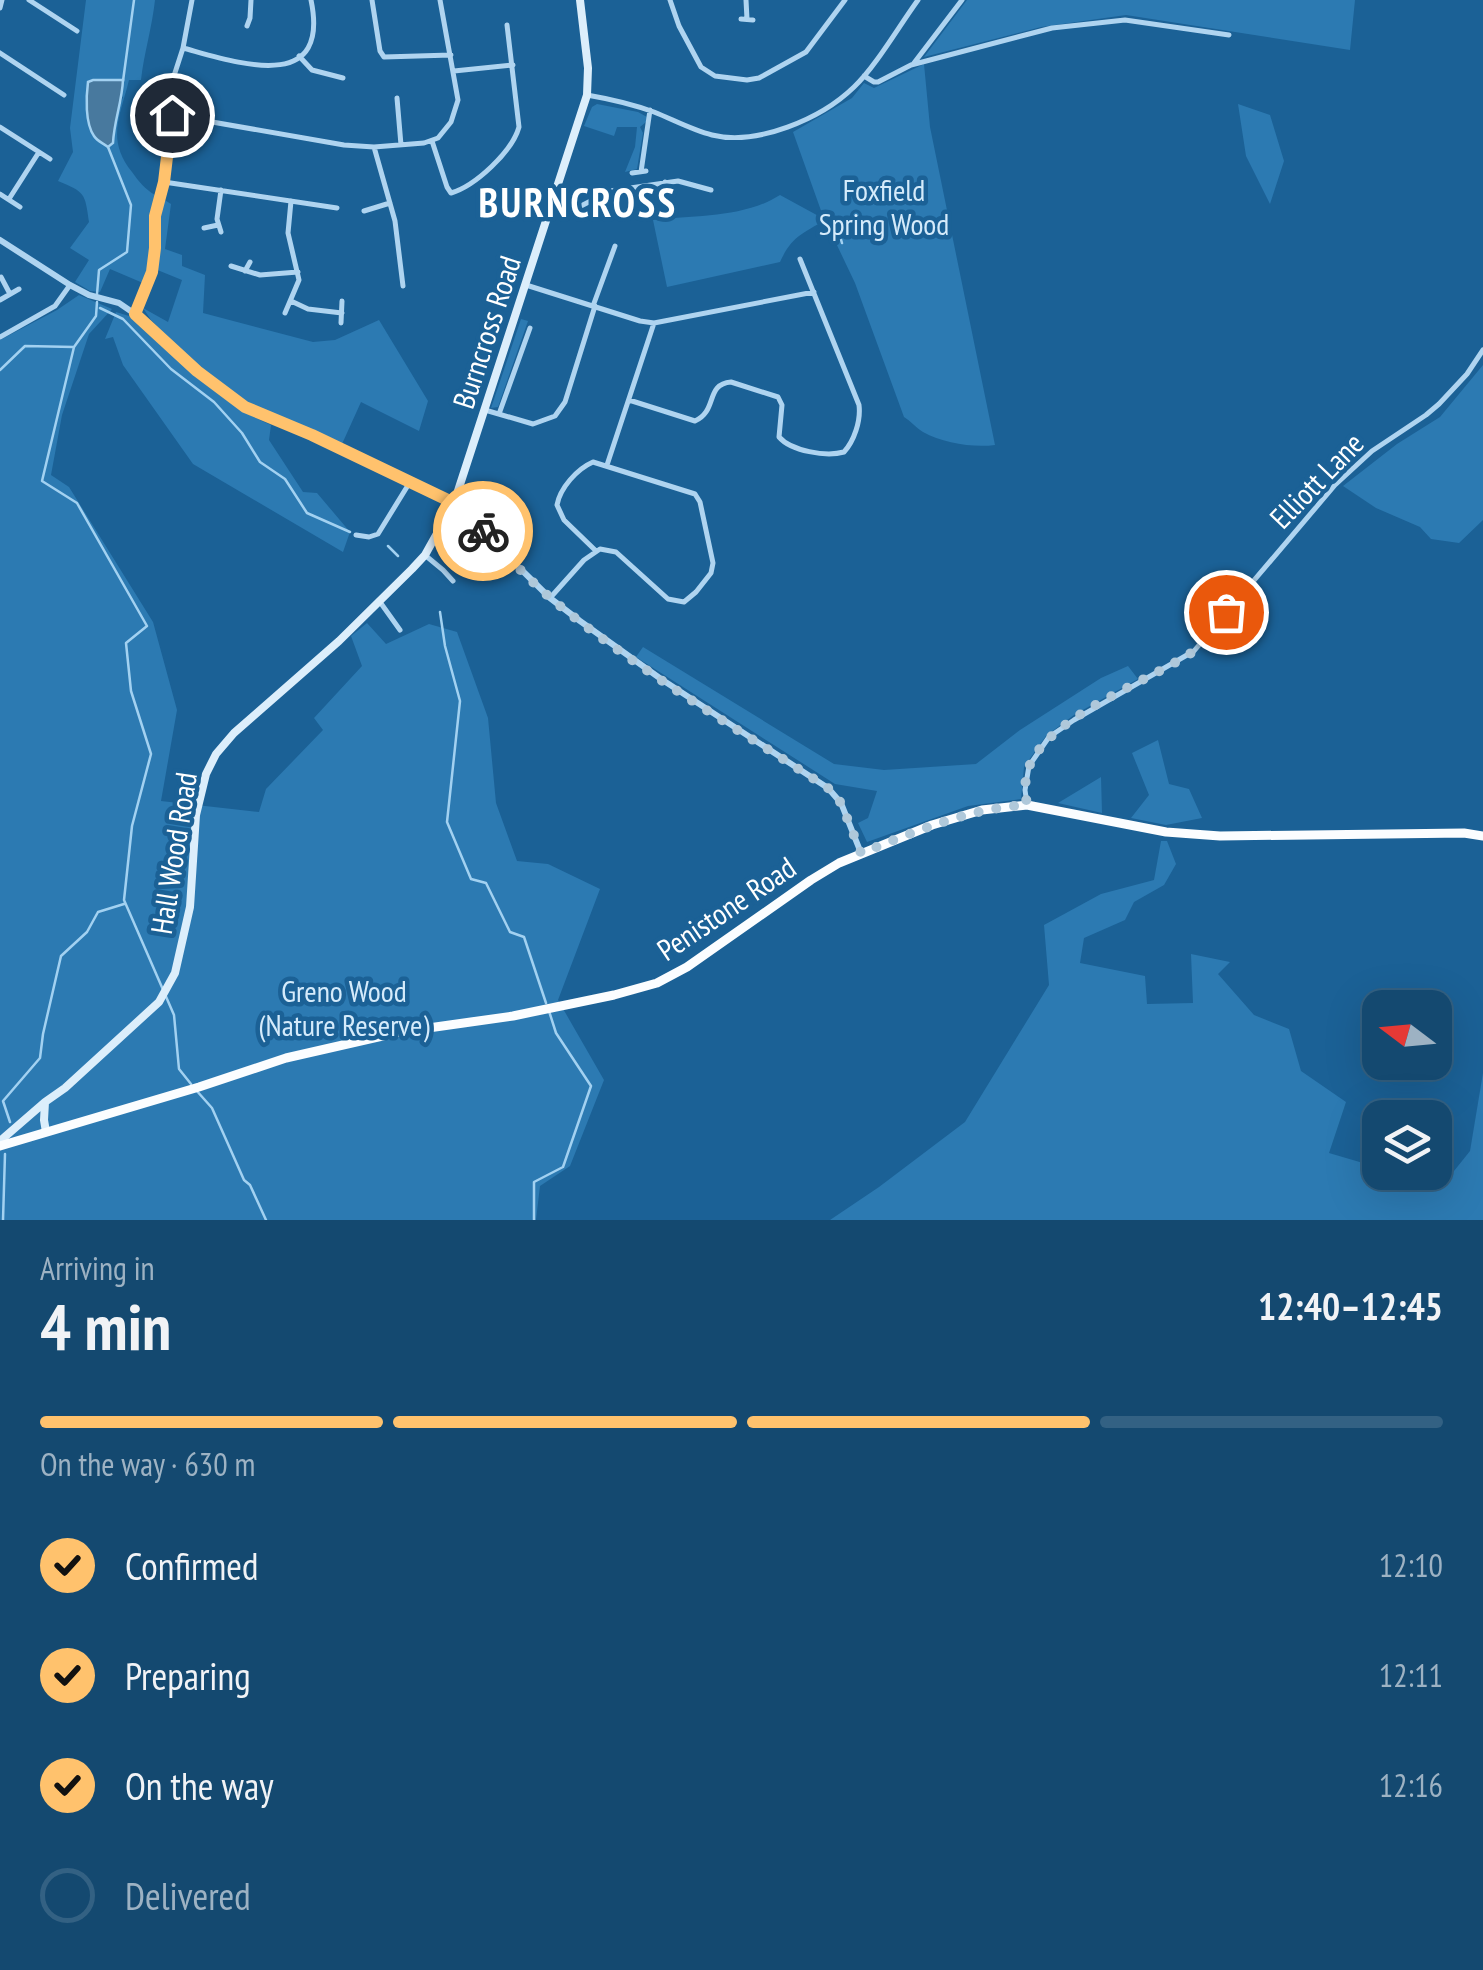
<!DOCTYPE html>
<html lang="en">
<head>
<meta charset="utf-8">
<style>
	body { margin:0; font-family:"PT Sans Narrow",sans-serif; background:#215378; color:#f1f3f6; height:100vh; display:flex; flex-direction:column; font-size:38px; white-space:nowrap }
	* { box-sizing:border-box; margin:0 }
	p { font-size:32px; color:#9db2c3 }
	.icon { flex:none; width:55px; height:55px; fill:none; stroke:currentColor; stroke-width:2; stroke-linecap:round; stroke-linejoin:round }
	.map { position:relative; height:1220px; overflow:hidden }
	.details { display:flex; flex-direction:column; background:#144970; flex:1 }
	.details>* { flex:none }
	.needle { width:65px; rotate:286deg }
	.buttons { position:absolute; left:1362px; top:990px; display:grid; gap:20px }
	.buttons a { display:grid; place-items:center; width:90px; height:90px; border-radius:20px; background:#144970; box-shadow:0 10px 40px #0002,0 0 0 2px #336183; font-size:50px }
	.pin { position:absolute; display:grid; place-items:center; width:85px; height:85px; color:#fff; margin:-42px; border:5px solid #fff; border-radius:50%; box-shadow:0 2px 10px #0007 }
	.courier { position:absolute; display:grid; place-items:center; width:100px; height:100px; margin:-50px; border:8px solid #ffc26d; border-radius:50%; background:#fff; color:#222; box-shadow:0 2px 12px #0007 }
	.head em { font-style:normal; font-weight:700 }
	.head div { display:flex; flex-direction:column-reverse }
	.head { display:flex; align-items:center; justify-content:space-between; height:170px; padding:0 40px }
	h1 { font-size:65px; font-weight:700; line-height:75px }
	.bar { display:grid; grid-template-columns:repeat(4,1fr); gap:15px 10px; align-content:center; height:120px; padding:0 40px }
	.bar i { height:12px; border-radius:8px; background:#336183 }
	.bar .active { background:#ffc26d }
	.bar p { grid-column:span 4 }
	ol { padding:0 40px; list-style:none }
	li { display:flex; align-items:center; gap:30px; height:110px }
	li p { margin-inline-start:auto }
	li .icon { padding:10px; border-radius:50%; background:#ffc26d; color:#111; stroke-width:4 }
	li:last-child { color:#9db2c3 }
	li i { width:55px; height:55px; border:5px solid #336183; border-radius:50% }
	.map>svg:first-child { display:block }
	.green { fill:#2c7ab2; fill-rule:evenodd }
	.water { fill:#48799e; stroke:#a2d1f1; stroke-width:2.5 }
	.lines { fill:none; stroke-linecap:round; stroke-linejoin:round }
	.stream { stroke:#a2d1f1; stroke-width:2.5 }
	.minor { stroke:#afd4f0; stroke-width:5 }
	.tertiary { stroke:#afd4f0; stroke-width:6 }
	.secondary { stroke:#dceefb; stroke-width:8 }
	.trunk { stroke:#fbfdff; stroke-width:9 }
	.done { stroke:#afc8da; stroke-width:10; stroke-dasharray:0 18 }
	.route { stroke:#ffc26d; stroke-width:12 }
	.labels { text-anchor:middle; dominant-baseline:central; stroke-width:9; stroke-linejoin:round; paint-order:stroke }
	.park-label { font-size:30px; fill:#d5ebfb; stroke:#1b6196 }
	.street-label { font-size:30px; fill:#fff; stroke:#1b6196 }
	.district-label { font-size:40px; font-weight:bold; letter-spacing:2.5px; fill:#fff; stroke:#1b6196 }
</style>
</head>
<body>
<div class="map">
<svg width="1483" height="1220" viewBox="0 0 1483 1220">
	<rect width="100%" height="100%" fill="#1b6196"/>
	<path class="green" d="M86,0H155C152,28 144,53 141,80H129C120,117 106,139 132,172C139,182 145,189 155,195L149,263L143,283L110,269L100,292L90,291L75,282L89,260L70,248L89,222C85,193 85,192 58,181L73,152L70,128ZM93,80L123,97L114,123L113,143Z
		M967,0H1355L1350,50L1126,15L1041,27L924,57Z
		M924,64L930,127L995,445C973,448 943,443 923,432C916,428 911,421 904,417L855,283L825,220C802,234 792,236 780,262L667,287L653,220C696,215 744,218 780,195L824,219L793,132L852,98L864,83L874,88Z
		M597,104L638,112L647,117L646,122L640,127L643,133L637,169L625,172L635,147L637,127H617L614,136L584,126L592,107Z
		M1238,104L1270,115L1284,161L1270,204L1246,156Z
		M163,199L171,204L165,249L182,255V266L205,275L203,313L313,342L335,340L379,320L428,401L419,431L361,402L342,444L256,411L197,368L151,320L143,308L168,322L182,280L155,269Z
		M79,295L112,309L89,334L62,415L51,475L69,487L153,622L177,710L161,801L259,812L266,789L323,730L314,718L362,666L351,636L367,623L386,644L429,624L457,632L488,718L496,803L517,861L548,864L600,889L558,1000L604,1080L570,1166L540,1186L536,1220H0V340L57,310Z
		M116,312L129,316C169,352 221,405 271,425L269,440L303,492L317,493L350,532L343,552L193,464L123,365L113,337L105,339Z
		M521,319L528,321L498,407L491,408Z
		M1483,365V520L1459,543L1431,539L1420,527L1376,508L1343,486L1397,444L1440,417Z
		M643,647L834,764L884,770L976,764L1020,730L1101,678L1128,666L1138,679L1074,715L1046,736L1024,767L1021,799L968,806L867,842L858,823L868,818L877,791L835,784L636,657Z
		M1158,740L1169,784L1189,789L1202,818L1166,825L1131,818L1149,795L1132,753Z
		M1101,777L1102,813L1058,803Z
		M1161,841H1167L1176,864L1164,885L1134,902L1125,920L1084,938L1080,963L1145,976L1147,1004L1193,1003L1191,954L1230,962L1218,974L1254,1015L1289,1029L1301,1071L1346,1102L1329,1153L1380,1168V1172L1395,1173L1442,1186L1470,1151L1483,1073V1220H830L879,1187L965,1122L1049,985L1044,925L1101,894L1154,880Z"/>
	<path class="water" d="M93,80H123C122,102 114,121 113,143L108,147C103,143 97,141 94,136C85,123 86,97 88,82Z"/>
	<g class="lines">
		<path class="stream" d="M123,81L134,0
			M836,222L842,243
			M97,294L99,270L127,252L131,205L108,147
			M97,302L96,316L74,347L42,481L77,503L147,626L126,643L131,691L151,754L132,826L124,900L174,1015L179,1069L191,1084
			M100,308L123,319L171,369L214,402L242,433L260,462L285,479L307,513L350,532
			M0,370L25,346L74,347
			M388,546L398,556
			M440,612L445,646L460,701L447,822L471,879L486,883L510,932L524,937L546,1003
			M196,1090L212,1108L244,1180L250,1185L266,1220
			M10,1122L3,1101L40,1058L43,1034L61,956L87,932L98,912L124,904
			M3,1220L5,1154
			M534,1220V1182L563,1167L591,1086L556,1033L549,1011"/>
		<path class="minor" d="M29,0L77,31
			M372,0L380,51L384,57L451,55
			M670,0L679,26L701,67L715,76L747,80L759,78L806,52L845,0
			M746,0L747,19
			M0,8L2,0
			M741,19L753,20
			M247,26L250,18L251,0
			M183,48C235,62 331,96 311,0
			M0,53L64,95
			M299,56L312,70L343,78
			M914,63L962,0
			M454,71L513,65
			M864,76L874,82H878L911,65L1052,28L1125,20L1229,35
			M587,95C610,99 632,104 654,112C674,120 692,130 712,135C757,146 821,119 854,87C876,66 899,26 918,0
			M397,98L401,145
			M172,115L344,145L374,147L424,143L438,138L451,122L458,100L440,0
			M0,127L50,159
			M432,141L447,187L451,193C475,186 512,152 519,127L507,25
			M374,147L395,221L403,286
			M641,172L650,110
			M632,173L646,171
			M164,182L337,208
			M665,182L667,195
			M0,194L20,207
			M9,199L39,152
			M553,202L579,207L610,191L678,181L711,190
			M364,211L390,203
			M204,228L218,225
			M221,232L217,219L221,190
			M231,266L260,275L298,272
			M245,271L250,262
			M1,277L10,294
			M526,285L640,321L654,323L814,292
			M0,300L19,289
			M291,301L308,309L342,313
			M593,306L615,246
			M285,313L299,280L288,233L291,201
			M135,314L151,272L155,248L157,204L164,182L170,133L172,82L183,48L192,0
			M341,323L342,301
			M0,337L55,306L70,285
			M629,400L695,421C718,411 705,384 731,382L778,397L782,405L779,437C791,451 826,457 844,452C854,441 861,421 859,405L800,259
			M485,410L533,424L555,416L565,402L595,306
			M499,414L530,328
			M607,465L654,323
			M356,535L369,537L378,534L410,482
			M426,556L443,570L453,581
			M550,598L584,560L600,549L616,552L668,599L684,602L696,592L711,573L713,563L700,502L695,494L593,462C577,469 560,488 557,505L564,520L595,550
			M380,602L400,630
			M1027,804L1025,790L1029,766L1049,737L1074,720L1194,651L1335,485L1372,451L1426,415L1439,404L1467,374L1483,350"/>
		<path class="tertiary" d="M0,240L70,285L89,295L119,303L135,314L197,371L254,412L312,435L454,503L550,598L580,621L661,679L828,788L841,803L861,853"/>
		<path class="secondary" d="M46,1132L44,1120L45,1102L65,1088L159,1002L175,973L190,907L196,815L206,774L216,754L234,733L339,641L412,569L425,555L454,503L587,95L588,68L580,0
			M0,1141L45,1102"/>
		<path class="trunk" d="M0,1146L199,1087L286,1058L400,1032L513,1016L614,995L657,983L687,967L811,880L839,863L932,825L982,810L1027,805L1166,832L1220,836L1464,833L1483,836"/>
	</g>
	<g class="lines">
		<path class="done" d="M483,531C506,555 529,580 554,601C639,671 736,728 828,788L841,803L861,853C915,832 969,808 1027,805C1025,792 1024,779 1029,767C1048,717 1147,682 1191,653C1205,644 1215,626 1226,612"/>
		<path class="route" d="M172,115L164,182L155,216V248L152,272L135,314L197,371L245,407L312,435L454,503L483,531"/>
	</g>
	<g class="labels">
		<g class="park-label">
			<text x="884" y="189">Foxfield<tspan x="884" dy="34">Spring Wood</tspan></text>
			<text x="344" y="990">Greno Wood<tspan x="344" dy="34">(Nature Reserve)</tspan></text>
		</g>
		<g class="street-label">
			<text transform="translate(486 332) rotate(-72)">Burncross Road</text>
			<text transform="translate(1316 480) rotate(-46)">Elliott Lane</text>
			<text transform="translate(173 853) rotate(-81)">Hall Wood Road</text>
			<text transform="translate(726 908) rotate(-34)">Penistone Road</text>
		</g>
		<g class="district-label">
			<text x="578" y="202">BURNCROSS</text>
		</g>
	</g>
</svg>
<div class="buttons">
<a><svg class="needle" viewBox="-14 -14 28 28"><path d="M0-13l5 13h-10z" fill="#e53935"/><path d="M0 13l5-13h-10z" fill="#9db2c3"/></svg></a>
<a><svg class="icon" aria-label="layers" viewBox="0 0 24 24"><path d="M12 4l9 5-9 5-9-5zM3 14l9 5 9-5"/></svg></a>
</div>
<div class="pin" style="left:1226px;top:612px;background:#ea580c"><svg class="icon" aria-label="bag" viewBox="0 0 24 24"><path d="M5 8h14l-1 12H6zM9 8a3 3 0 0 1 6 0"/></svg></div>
<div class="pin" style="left:172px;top:115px;background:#1f2937"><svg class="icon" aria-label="home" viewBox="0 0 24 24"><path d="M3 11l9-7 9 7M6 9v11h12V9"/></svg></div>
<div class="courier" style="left:483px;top:531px"><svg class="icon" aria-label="bike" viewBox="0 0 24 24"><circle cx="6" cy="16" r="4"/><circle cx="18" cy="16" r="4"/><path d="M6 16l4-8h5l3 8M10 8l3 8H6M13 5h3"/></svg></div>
</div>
<section class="details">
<div class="head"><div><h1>4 min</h1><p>Arriving in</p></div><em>12:40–12:45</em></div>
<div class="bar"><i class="active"></i><i class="active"></i><i class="active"></i><i></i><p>On the way · 630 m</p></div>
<ol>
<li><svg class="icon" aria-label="check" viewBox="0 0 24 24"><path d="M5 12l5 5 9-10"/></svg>Confirmed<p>12:10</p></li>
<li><svg class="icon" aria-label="check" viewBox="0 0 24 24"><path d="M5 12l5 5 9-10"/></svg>Preparing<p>12:11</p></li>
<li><svg class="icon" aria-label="check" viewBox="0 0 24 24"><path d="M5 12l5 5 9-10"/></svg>On the way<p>12:16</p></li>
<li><i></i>Delivered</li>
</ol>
</section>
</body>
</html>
